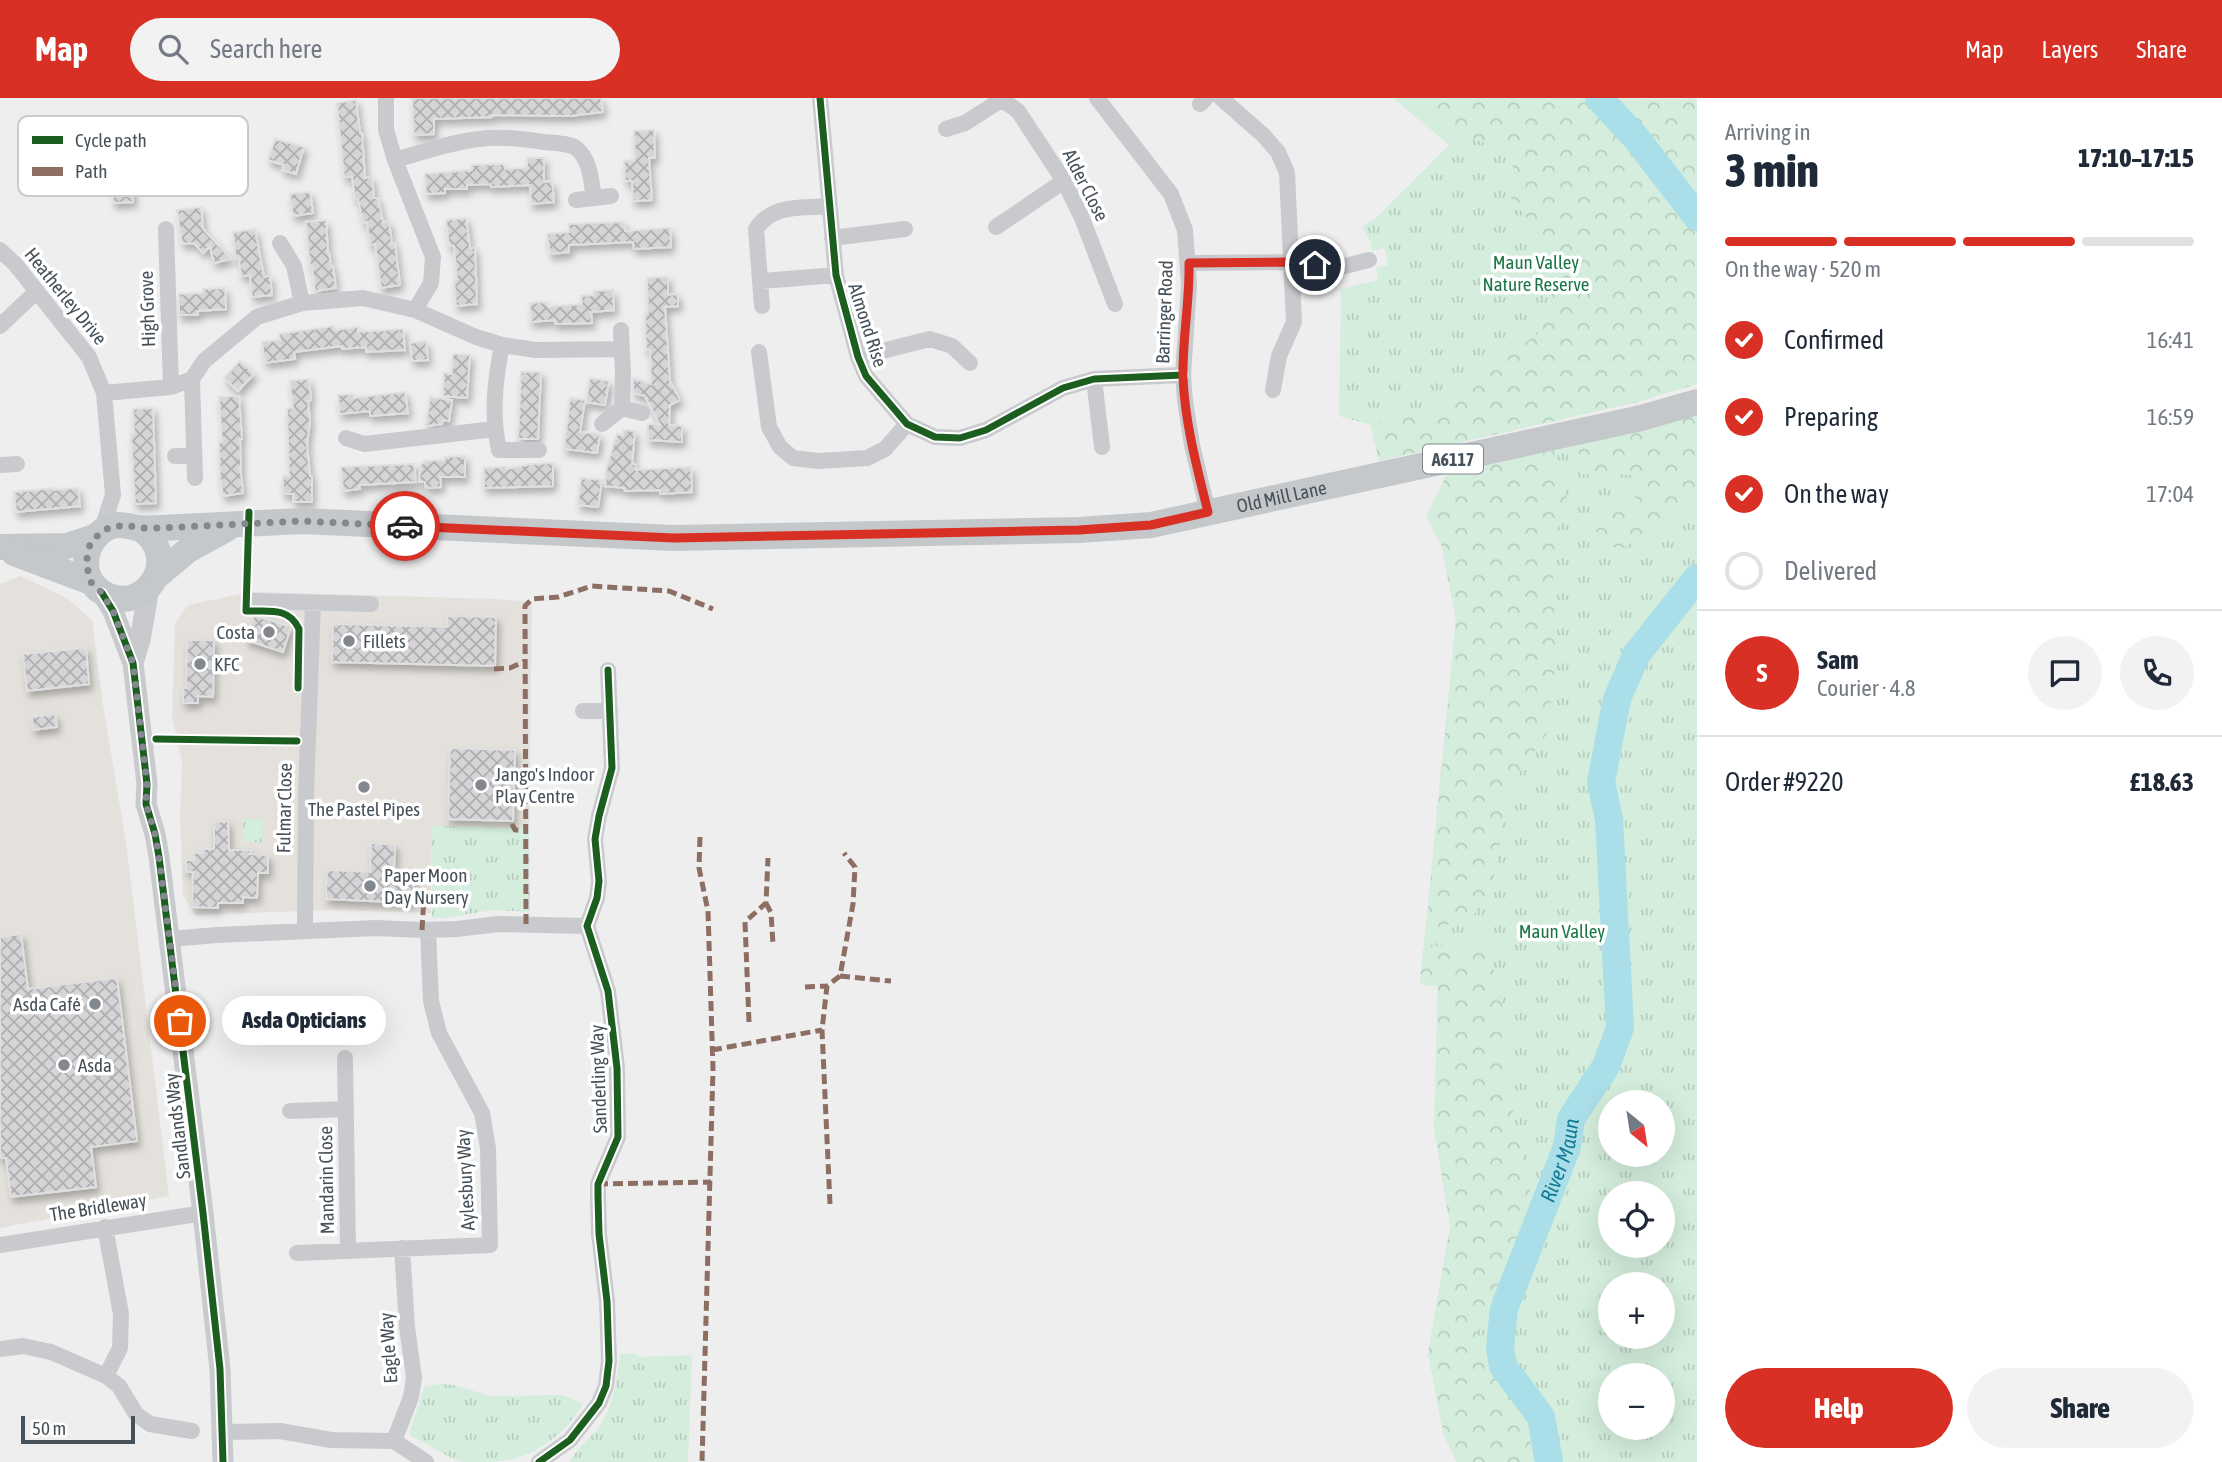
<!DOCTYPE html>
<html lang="en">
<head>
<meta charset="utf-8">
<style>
	body { margin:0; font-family:"Asap Condensed",sans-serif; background:#f2f2f3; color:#1f2937; height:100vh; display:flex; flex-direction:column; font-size:26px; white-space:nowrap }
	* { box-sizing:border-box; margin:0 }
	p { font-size:23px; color:#747a83 }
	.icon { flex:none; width:38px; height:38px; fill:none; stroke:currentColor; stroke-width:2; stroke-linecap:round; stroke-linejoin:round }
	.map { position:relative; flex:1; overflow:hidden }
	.details { display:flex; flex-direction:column; background:#fff; width:525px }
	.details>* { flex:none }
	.needle { width:46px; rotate:150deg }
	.buttons { position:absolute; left:1598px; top:992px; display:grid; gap:14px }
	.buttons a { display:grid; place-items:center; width:77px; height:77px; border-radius:50%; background:#fff; box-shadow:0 7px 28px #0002; font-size:35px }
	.scale { position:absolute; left:21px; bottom:18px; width:114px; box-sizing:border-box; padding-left:7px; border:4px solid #47515a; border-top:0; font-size:19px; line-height:24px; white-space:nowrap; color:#47515a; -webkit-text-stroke:5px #fff; paint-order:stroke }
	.pin { position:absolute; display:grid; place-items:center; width:60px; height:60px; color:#fff; margin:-30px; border:4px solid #fff; border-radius:50%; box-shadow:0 2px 7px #0007 }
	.courier { position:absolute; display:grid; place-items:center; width:70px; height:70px; margin:-35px; border:5px solid #d93025; border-radius:50%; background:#fff; color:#222; box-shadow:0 2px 9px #0007 }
	.bubble { position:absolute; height:49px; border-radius:24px; background:#fff; box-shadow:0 7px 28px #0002; font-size:23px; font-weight:800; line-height:49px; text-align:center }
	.headline em { font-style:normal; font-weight:800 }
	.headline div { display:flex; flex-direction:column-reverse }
	.headline { display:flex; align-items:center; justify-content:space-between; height:119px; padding:0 28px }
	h1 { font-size:46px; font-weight:800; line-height:52px }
	.bar { display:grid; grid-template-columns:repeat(4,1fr); gap:10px 7px; align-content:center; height:84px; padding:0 28px }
	.bar i { height:9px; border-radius:5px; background:#e0e1e3 }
	.bar .on { background:#d93025 }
	.bar p { grid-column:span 4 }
	.line { display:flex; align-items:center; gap:18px; padding:0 28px; border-top:2px solid #e0e1e3 }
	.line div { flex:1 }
	.round { display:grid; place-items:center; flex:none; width:74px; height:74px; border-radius:37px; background:#f2f2f3 }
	ol { padding:0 28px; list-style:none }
	li { display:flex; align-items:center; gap:21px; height:77px }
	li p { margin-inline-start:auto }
	li .icon { padding:7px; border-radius:50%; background:#d93025; color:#fff; stroke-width:4 }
	li:last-child { color:#747a83 }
	li i { width:38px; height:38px; border:4px solid #e0e1e3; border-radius:50% }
	.cta { display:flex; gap:14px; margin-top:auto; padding:14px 28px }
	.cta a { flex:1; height:80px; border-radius:42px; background:#d93025; color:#fff; font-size:28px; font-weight:800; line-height:80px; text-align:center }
	.cta a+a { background:#f2f2f3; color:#1f2937 }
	header { display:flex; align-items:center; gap:42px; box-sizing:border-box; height:98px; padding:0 35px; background:#d93025; color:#fff }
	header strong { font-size:33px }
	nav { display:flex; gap:38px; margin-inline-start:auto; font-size:24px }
	.search { width:490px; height:63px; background:#f2f2f3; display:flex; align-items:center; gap:18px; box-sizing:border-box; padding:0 24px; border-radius:38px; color:#747a83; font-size:26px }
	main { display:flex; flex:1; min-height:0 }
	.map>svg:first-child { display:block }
	.commercial { fill:#e4e1dc }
	.grass { fill:url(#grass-tufts); fill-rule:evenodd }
	.forest { fill:url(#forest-crowns) }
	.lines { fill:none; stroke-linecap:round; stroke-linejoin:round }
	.river { stroke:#aadee9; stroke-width:28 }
	.building { fill:url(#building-cross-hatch); stroke:#e0e0e1; stroke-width:2; filter:url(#shadow) }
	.minor { stroke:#c8cacd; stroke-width:16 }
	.tertiary { stroke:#c8cacd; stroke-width:21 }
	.primary { stroke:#c4c8cb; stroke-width:26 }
	.quiet { stroke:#8d6e63; stroke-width:5; stroke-dasharray:10 5; stroke-linecap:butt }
	.cycleway-casing { stroke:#fff; stroke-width:11 }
	.cycleway { stroke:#1b5e20; stroke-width:7 }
	.done { stroke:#82888e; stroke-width:7; stroke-dasharray:0 12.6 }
	.route { stroke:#d93025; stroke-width:9 }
	.poi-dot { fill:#82888e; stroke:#fff; stroke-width:2.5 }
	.labels { text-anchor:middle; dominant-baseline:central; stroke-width:7; stroke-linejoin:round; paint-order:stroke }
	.shield { fill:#fff; stroke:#7e858c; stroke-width:2 }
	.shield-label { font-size:18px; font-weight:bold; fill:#47515a }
	.street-label { font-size:19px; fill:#47515a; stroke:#fff }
	.park-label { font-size:19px; fill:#1b7846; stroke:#fff }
	.poi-label { font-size:19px; fill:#47515a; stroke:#fff; text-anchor:start }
	.water-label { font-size:21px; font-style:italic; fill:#127c93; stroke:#fff }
	.key { fill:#fff; stroke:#c8cbce; stroke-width:2 }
	.key-label { font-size:19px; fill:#47515a }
</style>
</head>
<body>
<header>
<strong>Map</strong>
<div class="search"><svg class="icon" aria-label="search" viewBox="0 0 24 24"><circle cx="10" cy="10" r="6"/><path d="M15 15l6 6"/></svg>Search here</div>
<nav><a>Map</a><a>Layers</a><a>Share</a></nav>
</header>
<main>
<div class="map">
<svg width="1697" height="1364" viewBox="0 0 1697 1364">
	<defs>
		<pattern id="grass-tufts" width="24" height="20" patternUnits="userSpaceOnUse" patternTransform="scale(1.75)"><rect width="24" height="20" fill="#d4eddc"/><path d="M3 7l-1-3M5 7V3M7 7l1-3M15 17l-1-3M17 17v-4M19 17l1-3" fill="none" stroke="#b7cdbf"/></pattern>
		<pattern id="forest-crowns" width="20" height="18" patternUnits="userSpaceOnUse" patternTransform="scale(1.75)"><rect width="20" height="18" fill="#d4eddc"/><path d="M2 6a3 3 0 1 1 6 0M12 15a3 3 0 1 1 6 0" fill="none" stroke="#b7cdbf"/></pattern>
		<pattern id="building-cross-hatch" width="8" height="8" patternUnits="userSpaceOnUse" patternTransform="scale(1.75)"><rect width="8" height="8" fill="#d5d5d7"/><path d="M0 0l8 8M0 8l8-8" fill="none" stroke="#afafb1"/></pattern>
		<filter id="shadow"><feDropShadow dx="3" dy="5.5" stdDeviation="3.5" flood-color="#0004"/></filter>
	</defs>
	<rect width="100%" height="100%" fill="#efeeee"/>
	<path class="commercial" d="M21,478L68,501L92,522L103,607L126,744L169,1098L0,1130V486Z
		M251,494L495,501L532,504L529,730L431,729V815L330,812L195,817L183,797L180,723L182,663L172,619L175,525L188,507Z"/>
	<path class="grass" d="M1393,0H1575L1697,286L1637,304L1379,363L1371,327L1339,318L1341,191L1378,182L1376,170L1388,167L1384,150L1372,153L1370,143L1362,128L1377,119L1449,47Z
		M1697,317V1364H1457L1444,1338L1428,1256L1450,1128L1434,1030L1438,888L1420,886L1456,521L1441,446L1426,419L1448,374C1532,357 1615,340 1697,317ZM1610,1004H1662V1057H1610ZM1610,1096H1662V1148H1610ZM1610,1186H1662V1239H1610ZM1610,1278H1662V1330H1610Z
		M243,721H262L263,744H244Z
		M431,728L529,730L530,814L492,812L447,820H432Z
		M635,1255L639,1259L692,1257L688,1364H570C574,1354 590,1340 598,1330C614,1309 617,1281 620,1256Z
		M440,1286L454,1287L490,1298L563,1297L583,1306C561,1342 528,1364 485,1364C478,1364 470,1364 463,1364C448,1360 424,1344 409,1337L424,1289Z"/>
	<path class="forest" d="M1411,0L1697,1V286L1637,304L1379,363L1371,327L1436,309L1540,234L1548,206L1547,163L1542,140L1509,97L1514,59L1447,28Z
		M1697,317V395C1673,418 1648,438 1618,452C1596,436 1590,431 1590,404H1635V377L1583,376L1577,347Z
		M1556,352L1568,406L1558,429L1553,479L1556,558L1548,634L1510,688L1492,791L1470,821L1426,832L1456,521L1441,446L1426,419L1448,374Z
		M1486,843L1507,925L1508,990L1533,1106L1477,1236L1490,1261L1511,1294L1538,1364H1457L1444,1338L1428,1256L1450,1128L1434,1030L1438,889L1420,886L1423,850Z"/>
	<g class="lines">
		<g class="river">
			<path d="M1599,0L1636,40L1697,119"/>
			<path id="s1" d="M1549,1364L1541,1319L1503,1268L1500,1249L1504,1211L1567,1049L1571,1021L1606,968L1620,930L1609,721L1601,684L1617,601L1636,557L1697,480"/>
		</g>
	</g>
	<path class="building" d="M412,0H601L603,14L570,18L492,17V19L434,21V36L414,37Z
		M356,2L360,35H362L365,80L372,79L374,100H378L383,124L389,123L392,146L395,145L400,187L381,190L375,146L370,147L367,124L363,125L358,101H355L352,79H344L337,5Z
		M654,32L655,60H649L652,102L633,103L632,83H625L624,63L635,62L634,33Z
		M150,36L151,84L133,85V104L113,105L112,73H126V68H136L135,37Z
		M275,41L304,49L296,76L282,72L284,67L268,62Z
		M527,60H544V84L552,83L554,104L531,106L530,87L491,89V86L467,87V91H445V95L426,96L425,76L472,72V67L504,66L505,71L527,70Z
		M310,94L313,115L293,118L290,96Z
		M201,109L203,131L231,161L214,165L210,148L203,155L194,145L182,146L177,112Z
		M466,120L470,150H475L477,206L456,208L454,182L457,181L454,148H449L446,122Z
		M326,122L328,154H329L331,169L333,168L336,190L315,193L312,168L310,169L306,124Z
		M624,124L625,133L670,130L671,149L634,151L633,144L569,147V154L550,156L547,136L569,134V126Z
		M255,131L264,179L270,178L272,197L252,199L250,177L241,178L239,160L236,161L233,134Z
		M668,179V197L678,196V208L665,209L670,283L680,302L670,307L669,327L682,328V344L648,342V326L660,327L645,298L633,295V280L651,286L650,252H646L645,215H648L647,180Z
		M225,190L226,211L198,213V217H179V196L203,195V191Z
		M613,192L614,212L591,214L592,225L555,226V222L531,224L530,205L547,204L548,209L582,206L581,198L594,197V193Z
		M334,228L335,232L358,229V234L403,231L405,252L366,254V249L342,251V248L294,254L295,261L265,265L262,244L280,242L279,236Z
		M426,243L428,262L412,263L410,245Z
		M453,256L470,257L467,300L443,298L444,275L452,276Z
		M240,263L254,276L238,293L224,280Z
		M521,274H541L538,341H518Z
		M590,280L609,283L605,307L586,304Z
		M309,281L311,302L308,303L310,324L307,346L310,378H312V404H293V396H283V378H289L287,311L293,310L290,283Z
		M405,294L408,315L370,318V313L340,316L338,297L353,296L354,300Z
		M239,298L242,341H240L241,369H240L243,395L223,398L220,379L219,344L222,343L219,299Z
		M430,299L452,302L449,323L443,322L442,326L426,328Z
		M570,300L585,302L580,334L600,336L597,355L564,351Z
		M153,310L156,405L135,406L131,336H134L133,311Z
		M623,332L635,333L632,366H635L636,372L691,369L692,394L660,396V392L625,393L624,390L605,388L607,368L617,336L623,337Z
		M465,358V379H440L441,389L426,390L425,384H419L421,366L424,365V363L445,362V359Z
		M553,365V388L484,390V370L506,369V371L532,366Z
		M414,366L416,384L359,387L360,391L343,393L341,369Z
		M581,380L602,382L598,409L578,407Z
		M54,390V392L78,390L80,408L16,414L14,394Z
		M254,517L291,529L283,554L246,542Z
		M447,518L496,519L495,568L332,564L333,526L447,529Z
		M187,542H214L213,599L198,598V605H183V590H186Z
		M86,550L89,586L27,593L23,556Z
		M55,616L57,629L33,632L32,619Z
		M450,650L515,652L513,723L448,721Z
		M228,723L229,752H251L250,756L268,757V775H258L257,800L243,799V805H218V810L192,809L193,774H186V762H194V755H202V751H214V724Z
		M371,745L395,747L394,774L414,775L413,805L326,801L327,772L370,774Z
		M21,836L28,891L117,880L137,1043L91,1049L96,1089L11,1099L6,1060H0V839Z"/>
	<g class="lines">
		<path class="minor" d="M386,0V32L395,62L433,159L431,185L415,212
			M820,0L836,177L858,259L866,278L907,326L935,339L960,340L986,332L1063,290L1094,281L1183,277
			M1000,0L1018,13L1064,83L1082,120L1115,206
			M1097,0L1171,96L1185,132L1189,187L1183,277L1185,303L1192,347L1208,414
			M1221,0L1263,37L1278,54L1287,75L1294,224L1279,258L1273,292
			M1200,6L1206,0
			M946,31L965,25L1001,2
			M395,62C423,54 451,44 479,41C501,38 523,41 544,44C554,45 568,45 576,50C591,62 591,83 594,100
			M576,102L611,98
			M996,129L1064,83
			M166,131L171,289
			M832,140L905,131
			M280,145L294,168L302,205
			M0,152L15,166L89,259L104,295L113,397L101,434
			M1189,165L1292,164L1337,170L1369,162
			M761,183L836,177
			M762,208L756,131C773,105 801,111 828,108
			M0,228L37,193
			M502,247C495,282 491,317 499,352H539
			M759,254L769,329L780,349L793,360L818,363L867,360L885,351L907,326
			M858,259L930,241L952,248L970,265
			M192,281L195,380
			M1094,281L1102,349
			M104,295L171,289L192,281L204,263L257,219L302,205L363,200L415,212L476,239L502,247L536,252L622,251
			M622,310L642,315
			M602,326L622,310L623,276L621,232
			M346,340L364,346L495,331
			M175,358H194
			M0,367L17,366
			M251,503L371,506
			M583,613H610
			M305,833L306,695L313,505
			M170,841L217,837L376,830L422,832L457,831L498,826L587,828
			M345,960L348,1152
			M290,1013L346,1011
			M105,1129L121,1216L120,1250L106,1278
			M0,1147L203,1115
			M297,1155L490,1147L488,1050L482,1015L439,935L431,903L428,832
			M0,1251L23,1248L51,1254L106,1278L119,1288L136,1316L150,1326L192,1333
			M223,1334L280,1333L331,1342L394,1343L426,1364
			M394,1343L411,1299L414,1280L407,1229L402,1150
			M539,1364L570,1342L599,1305L606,1288L609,1263L607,1203L599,1136L598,1098V1086L618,1039L617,970L608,893L587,828L597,800L599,783L595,741L599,718L612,670L608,572"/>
		<path class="tertiary" d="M102,495L113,513L133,565L147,686L146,706L155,736L159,759L203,1115L220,1271L223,1364
			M133,565L140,542L149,490"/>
		<g class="primary">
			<path id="s2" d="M139,430C186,459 142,523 100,493C76,475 85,437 112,428C122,425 129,429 139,430C146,431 153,430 160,430L302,423L674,440L1079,432L1151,427L1641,320L1697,304"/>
			<path d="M0,449L67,448L97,438"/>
			<path d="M14,455L91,484"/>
			<path d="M157,478L188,452L228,430"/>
		</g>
		<path class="quiet" d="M494,571L510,570L525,563
			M512,726L515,732H526
			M700,739L699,770L708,813L713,971L702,1364
			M766,805L771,815L773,846
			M526,826L525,508L532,501L558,499L592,488L669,493L713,511
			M422,832L424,798
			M840,878L891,883
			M805,889L827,888
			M749,924L745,824L766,805L768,760
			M712,952L822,932
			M598,1086L711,1084
			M830,1106L822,932L827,888L840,878L853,806L855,769L844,755"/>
		<g class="cycleway-casing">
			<path id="cycleway" d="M820,0L836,177L858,259L866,278L907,326L935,339L960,340L986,332L1063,290L1094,281L1183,277
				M249,414L246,513C267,514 289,508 299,531L298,590
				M102,495L113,513L133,565L147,686L146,706L155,736L159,759L203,1115L220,1271L223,1364
				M156,641L297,643
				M539,1364L570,1342L599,1305L606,1288L609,1263L607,1203L599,1136L598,1098V1086L618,1039L617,970L608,893L587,828L597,800L599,783L595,741L599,718L612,670L608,572"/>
		</g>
		<use href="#cycleway" class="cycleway"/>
	</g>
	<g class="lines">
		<path class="done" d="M180,923L159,760L155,736L146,706L147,686L133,565L113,513L102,495L91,484L86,465L90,446L101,434L111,429L127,427L139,430H160L302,423L405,428"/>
		<path class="route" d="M405,428L674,440L1079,432L1151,427L1208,414C1197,370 1185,325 1183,280C1182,242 1190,203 1189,165L1292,164L1315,167"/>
	</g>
	<g class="poi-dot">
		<circle cx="269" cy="534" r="7"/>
		<circle cx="349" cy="543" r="7"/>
		<circle cx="200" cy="566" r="7"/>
		<circle cx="481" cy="687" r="7"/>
		<circle cx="364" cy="689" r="7"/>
		<circle cx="370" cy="788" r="7"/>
		<circle cx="95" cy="906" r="7"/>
		<circle cx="64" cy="967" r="7"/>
	</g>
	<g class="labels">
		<rect class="shield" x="1423" y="346.5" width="60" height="29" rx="5"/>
		<g class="shield-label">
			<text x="1453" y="361">A6117</text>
		</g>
		<g class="street-label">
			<text transform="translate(1086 87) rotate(63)">Alder Close</text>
			<text transform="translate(66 198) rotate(51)">Heatherley Drive</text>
			<text transform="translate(147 211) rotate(-92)">High Grove</text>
			<text transform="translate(1164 214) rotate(-88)">Barringer Road</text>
			<text transform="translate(868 227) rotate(72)">Almond Rise</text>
			<text stroke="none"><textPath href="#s2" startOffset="1377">Old Mill Lane</textPath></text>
			<text transform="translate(284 710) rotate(-89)">Fulmar Close</text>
			<text transform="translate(598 981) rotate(-92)">Sanderling Way</text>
			<text transform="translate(177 1028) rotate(-97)">Sandlands Way</text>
			<text transform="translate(326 1082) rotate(-91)">Mandarin Close</text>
			<text transform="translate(465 1082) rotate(-93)">Aylesbury Way</text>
			<text transform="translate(98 1109) rotate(-9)">The Bridleway</text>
			<text transform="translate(388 1250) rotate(-94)">Eagle Way</text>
		</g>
		<g class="park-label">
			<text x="1536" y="164">Maun Valley<tspan x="1536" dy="22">Nature Reserve</tspan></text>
			<text x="1562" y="833">Maun Valley</text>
		</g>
		<g class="poi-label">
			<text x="255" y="534" text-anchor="end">Costa</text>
			<text x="363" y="543">Fillets</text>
			<text x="214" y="566">KFC</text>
			<text x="495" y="676">Jango's Indoor<tspan x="495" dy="22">Play Centre</tspan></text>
			<text x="364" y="711" text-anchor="middle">The Pastel Pipes</text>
			<text x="384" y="777">Paper Moon<tspan x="384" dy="22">Day Nursery</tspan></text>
			<text x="81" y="906" text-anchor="end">Asda Café</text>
			<text x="78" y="967">Asda</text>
		</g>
		<g class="water-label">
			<text stroke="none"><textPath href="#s1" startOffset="326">River Maun</textPath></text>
		</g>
	</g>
	<rect x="18" y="18" width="230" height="80" rx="10" class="key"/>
	<rect x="32" y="38" width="31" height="8" fill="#1b5e20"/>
	<rect x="32" y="69" width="31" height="9" fill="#8d6e63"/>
	<g class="key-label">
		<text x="75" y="49">Cycle path</text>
		<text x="75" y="80">Path</text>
	</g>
</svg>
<div class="buttons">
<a><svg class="needle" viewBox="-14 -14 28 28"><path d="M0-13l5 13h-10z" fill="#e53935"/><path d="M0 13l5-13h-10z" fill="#747a83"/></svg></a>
<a><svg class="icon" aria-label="locate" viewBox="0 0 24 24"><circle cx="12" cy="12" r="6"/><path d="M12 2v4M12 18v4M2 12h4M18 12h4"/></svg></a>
<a>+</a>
<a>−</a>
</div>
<div class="scale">50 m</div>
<div class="pin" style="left:180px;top:923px;background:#ea580c"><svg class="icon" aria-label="bag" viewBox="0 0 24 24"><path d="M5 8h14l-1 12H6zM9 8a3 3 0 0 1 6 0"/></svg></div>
<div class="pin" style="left:1315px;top:167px;background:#1f2937"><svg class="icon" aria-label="home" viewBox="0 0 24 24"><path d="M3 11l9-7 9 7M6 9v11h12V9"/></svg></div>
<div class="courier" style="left:405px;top:428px"><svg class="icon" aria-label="car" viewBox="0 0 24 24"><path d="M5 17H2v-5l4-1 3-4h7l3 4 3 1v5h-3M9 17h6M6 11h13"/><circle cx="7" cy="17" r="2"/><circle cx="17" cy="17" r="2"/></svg></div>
<div class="bubble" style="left:222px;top:898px;width:164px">Asda Opticians</div>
</div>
<section class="details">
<div class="headline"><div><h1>3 min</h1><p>Arriving in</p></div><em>17:10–17:15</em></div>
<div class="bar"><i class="on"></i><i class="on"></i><i class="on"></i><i></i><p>On the way · 520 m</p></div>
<ol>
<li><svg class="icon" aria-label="check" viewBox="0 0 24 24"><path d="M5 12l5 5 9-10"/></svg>Confirmed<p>16:41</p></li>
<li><svg class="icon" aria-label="check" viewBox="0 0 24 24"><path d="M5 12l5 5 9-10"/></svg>Preparing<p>16:59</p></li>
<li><svg class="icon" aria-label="check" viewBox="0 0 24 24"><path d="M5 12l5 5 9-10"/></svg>On the way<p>17:04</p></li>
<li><i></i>Delivered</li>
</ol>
<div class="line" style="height:126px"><b class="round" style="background:#d93025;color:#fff">S</b><div><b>Sam</b><p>Courier · 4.8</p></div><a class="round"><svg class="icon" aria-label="chat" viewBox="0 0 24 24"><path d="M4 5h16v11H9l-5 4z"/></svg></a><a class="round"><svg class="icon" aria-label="phone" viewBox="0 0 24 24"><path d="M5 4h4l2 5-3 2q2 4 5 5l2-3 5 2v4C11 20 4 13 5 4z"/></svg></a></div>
<div class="line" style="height:91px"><div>Order #9220</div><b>£18.63</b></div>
<div class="cta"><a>Help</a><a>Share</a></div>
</section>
</main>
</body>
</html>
